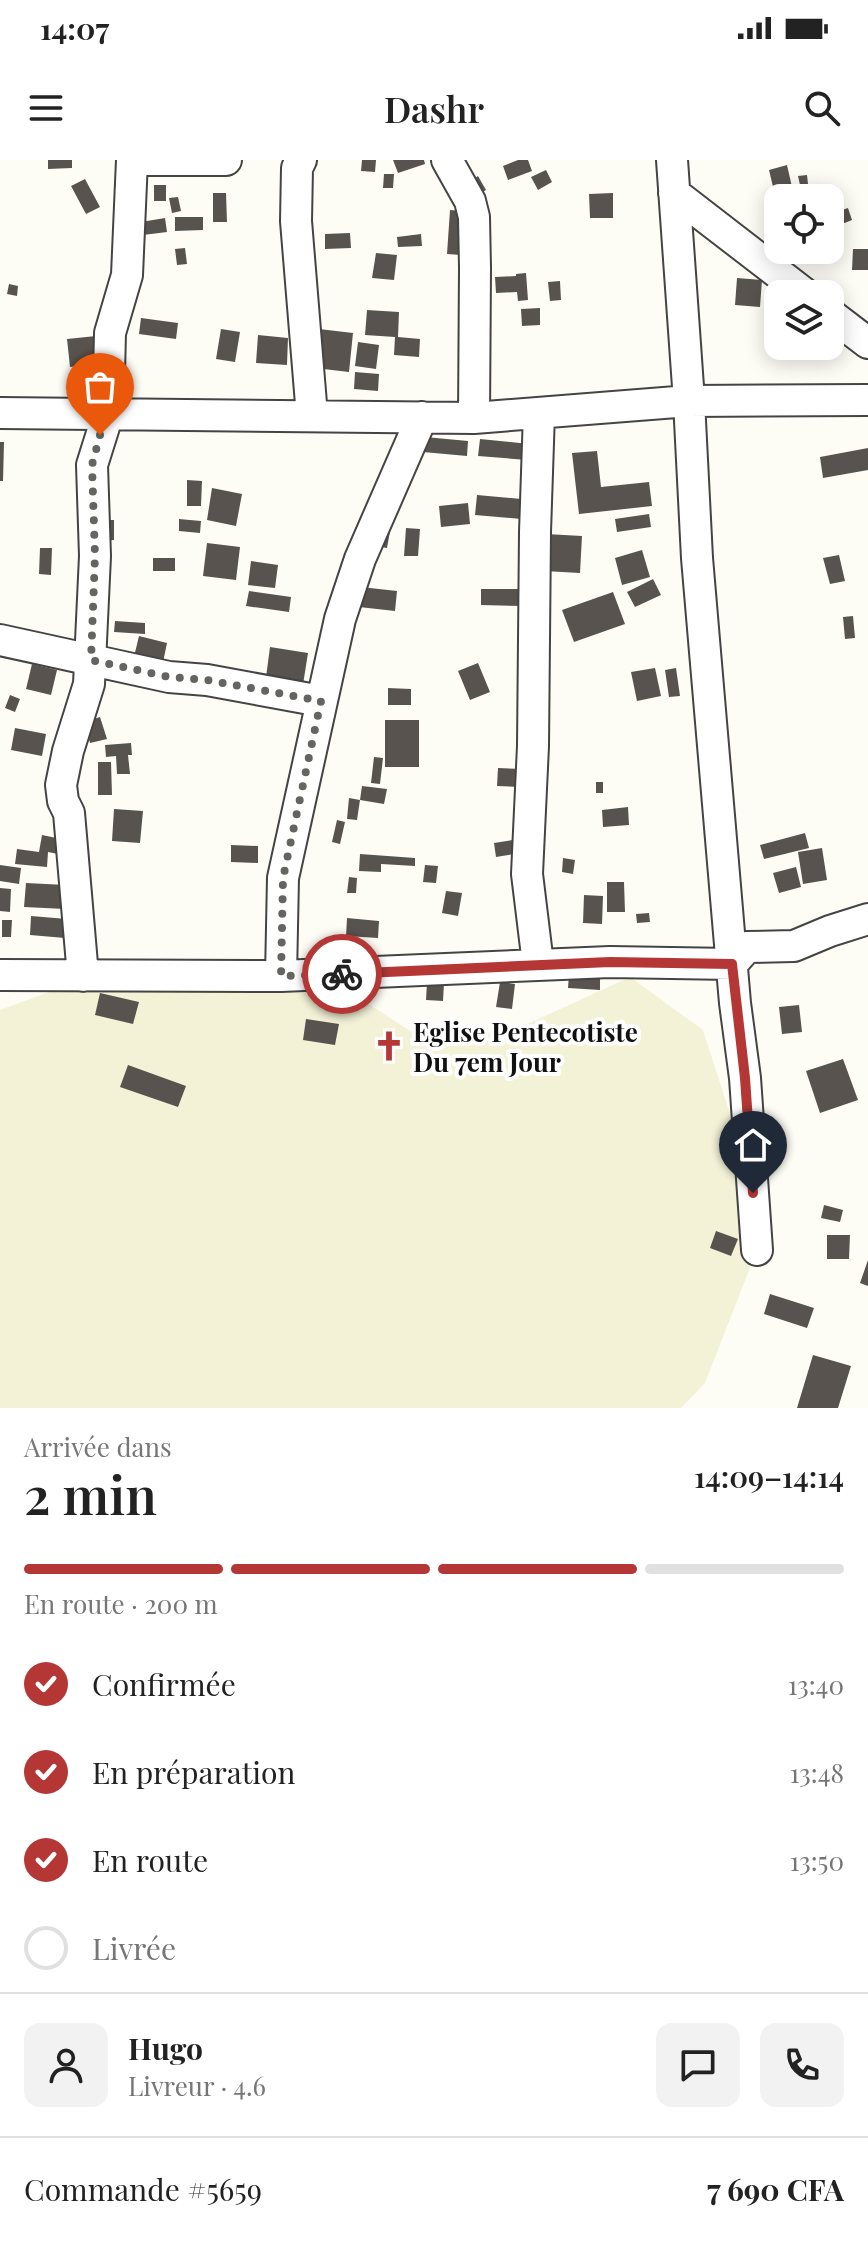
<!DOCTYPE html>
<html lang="fr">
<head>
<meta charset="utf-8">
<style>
	body { margin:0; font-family:"Playfair Display",serif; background:#f2f2f2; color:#222; height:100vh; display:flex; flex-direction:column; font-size:30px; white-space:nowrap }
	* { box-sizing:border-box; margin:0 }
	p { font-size:26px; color:#767676 }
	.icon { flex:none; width:44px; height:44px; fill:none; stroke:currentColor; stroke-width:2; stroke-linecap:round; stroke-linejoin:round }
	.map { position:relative; height:1248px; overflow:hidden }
	.sheet { display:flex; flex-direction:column; background:#fff; flex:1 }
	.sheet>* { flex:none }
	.fabs { position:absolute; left:764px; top:24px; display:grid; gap:16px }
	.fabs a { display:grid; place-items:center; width:80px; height:80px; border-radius:16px; background:#fff; box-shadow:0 4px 20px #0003; font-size:40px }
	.pin { position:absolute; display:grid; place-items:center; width:68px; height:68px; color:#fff; margin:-82px -34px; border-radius:50% 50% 50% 0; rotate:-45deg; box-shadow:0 0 8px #0007 }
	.pin .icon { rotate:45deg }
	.courier { position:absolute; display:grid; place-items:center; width:80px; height:80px; margin:-40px; border:6px solid #b53735; border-radius:50%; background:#fff; color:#222; box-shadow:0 2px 10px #0007 }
	.overview em { font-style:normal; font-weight:600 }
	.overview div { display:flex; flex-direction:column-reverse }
	.overview { display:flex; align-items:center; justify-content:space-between; height:136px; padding:0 24px }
	h1 { font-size:52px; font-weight:600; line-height:60px }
	.bar { display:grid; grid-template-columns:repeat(4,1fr); gap:12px 8px; align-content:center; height:96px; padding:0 24px }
	.bar i { height:10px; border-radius:6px; background:#e0e0e0 }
	.bar .selected { background:#b53735 }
	.bar p { grid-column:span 4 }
	.line { display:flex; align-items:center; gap:20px; padding:0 24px; border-top:2px solid #e0e0e0 }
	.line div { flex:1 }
	.round { display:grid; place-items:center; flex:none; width:84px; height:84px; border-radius:16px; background:#f2f2f2 }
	ol { padding:0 24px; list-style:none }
	li { display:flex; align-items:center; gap:24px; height:88px }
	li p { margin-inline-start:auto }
	li .icon { padding:8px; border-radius:50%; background:#b53735; color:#fff; stroke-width:4 }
	li:last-child { color:#767676 }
	li i { width:44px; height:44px; border:4px solid #e0e0e0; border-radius:50% }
	.status { display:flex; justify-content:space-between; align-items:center; height:56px; padding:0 40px; background:#fff; direction:ltr }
	.status svg { height:22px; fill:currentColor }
	header { display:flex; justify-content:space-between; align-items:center; height:104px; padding:0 24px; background:#fff; font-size:36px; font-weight:600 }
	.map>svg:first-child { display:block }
	.farmland { fill:#f3f2d7 }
	.building { fill:#58534e }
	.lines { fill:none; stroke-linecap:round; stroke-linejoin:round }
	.minor-casing { stroke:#444; stroke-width:34 }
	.minor { stroke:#fff; stroke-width:30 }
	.done { stroke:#646461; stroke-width:8; stroke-dasharray:0 14.4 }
	.route { stroke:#b53735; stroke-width:10 }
	.labels { text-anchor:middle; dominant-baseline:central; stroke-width:8; stroke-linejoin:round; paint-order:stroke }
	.poi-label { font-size:26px; font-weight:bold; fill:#111; stroke:#fff; text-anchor:start }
</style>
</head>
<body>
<div class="status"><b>14:07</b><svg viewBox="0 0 49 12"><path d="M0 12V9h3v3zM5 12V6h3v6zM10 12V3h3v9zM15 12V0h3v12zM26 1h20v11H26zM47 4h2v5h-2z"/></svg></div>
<header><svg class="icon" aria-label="menu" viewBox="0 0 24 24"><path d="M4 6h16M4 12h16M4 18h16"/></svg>Dashr<svg class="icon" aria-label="search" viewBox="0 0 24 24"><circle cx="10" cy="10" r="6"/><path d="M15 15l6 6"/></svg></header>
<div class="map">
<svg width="868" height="1248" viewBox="0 0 868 1248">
	<rect width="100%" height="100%" fill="#fefdf5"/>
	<path class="farmland" d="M630,817L703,870L741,988L757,1090L705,1223L681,1248H0V850L79,821L296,822L355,835L430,884L523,866Z"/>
	<path class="building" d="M48,0H72V8L48,9Z
		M362,0H376L375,12L361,11Z
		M393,0H424L425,4L398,13Z
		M518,0H528L532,11L508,20L503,6Z
		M787,5L792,27L774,31L769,10Z
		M546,10L552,22L538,30L531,17Z
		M384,14H394L393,28H383Z
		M807,15L808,24L800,25L798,16Z
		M478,16L486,30L477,35L469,22Z
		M85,19L100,47L86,54L71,26Z
		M154,25H166V41H154Z
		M213,33H226L227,62H213Z
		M613,33V58H590L589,34Z
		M178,37L181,51L172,53L169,38Z
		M848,48L852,60L832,68L830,54Z
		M450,50L463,51L461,95L447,94Z
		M175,57H203V70L175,71Z
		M165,58L167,72L143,75L141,62Z
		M350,73L351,88L325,89V74Z
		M421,74L422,86L398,87L397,77Z
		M185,88L187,104L177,105L175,89Z
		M853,89H868V110H852Z
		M376,93L397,95L394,120L372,118Z
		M526,113L528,140L518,141L517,132L496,133L495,117L516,116V114Z
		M737,118L762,120L760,147L735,145Z
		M560,121L561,140L550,141L548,122Z
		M9,124L18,126L17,136L7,134Z
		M540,148V165L522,166L521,149Z
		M367,150L399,152L398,177L420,179L419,197L394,195L395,177L365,175Z
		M141,158L178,163L176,179L139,174Z
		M221,169L240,172L235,202L216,199Z
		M319,169L353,173L349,212L315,208Z
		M258,175L288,178L287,205L256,203Z
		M96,176L99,203L70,207L67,179Z
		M358,182L379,185L376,209L355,206Z
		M355,212L379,214L378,231L354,229Z
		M425,277L468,281L467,296L423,292Z
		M480,279L529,284L527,300L478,296Z
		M0,282H4L3,321H0Z
		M868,288V310L823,318L820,297Z
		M597,291L601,327L649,322L652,346L579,354L572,293Z
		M187,320L202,321L201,346H187Z
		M212,328L242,334L236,366L207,360Z
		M477,335L522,339L521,359L475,355Z
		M468,343L470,364L441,367L439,346Z
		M649,354L651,367L617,372L615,359Z
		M179,359L201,361L200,373L179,371Z
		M101,360H114V380L102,381Z
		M392,360L387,388L375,386Z
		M406,368L420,369L418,396H404Z
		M546,374L582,376L580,413L544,411Z
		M207,383L240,387L236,420L203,416Z
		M40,388H52L51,415L39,414Z
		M642,390L650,417L622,425L615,398Z
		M839,395L845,421L830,424L823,398Z
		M153,398H175V411H153Z
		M251,401L278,405L275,428L248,425Z
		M653,419L661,435L635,447L627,432Z
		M361,427L397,431L395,451L359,447Z
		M481,429H523V446L481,445Z
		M249,431L291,437L289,452L246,446Z
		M613,432L625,464L574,482L562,450Z
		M853,456L855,478L845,479L843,457Z
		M115,461L145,463V474L114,472Z
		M139,476L167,483L161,512L132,505Z
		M270,487L308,493L302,531L265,525Z
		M478,503L490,532L470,540L458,511Z
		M32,504L57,510L51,535L26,529Z
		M655,508L661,536L637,541L631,512Z
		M676,508L680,536L669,537L665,510Z
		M388,528L411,529V545H388Z
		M10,535L20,539L15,552L5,548Z
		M100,557L107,579L90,583L84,562Z
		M385,560H419V607H385Z
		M15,568L46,574L42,596L11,590Z
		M131,583L132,595H128L130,614H117L116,596L106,597L105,585Z
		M374,597L383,598L380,624L371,623Z
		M98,602H111L112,635H98Z
		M498,608L522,609L521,627L497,626Z
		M596,622H603V633H596Z
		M362,626L387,629L384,644L360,640Z
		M349,638L360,640L357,660L347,659Z
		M628,647L629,665L603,667L602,650Z
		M114,649L143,651L140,683L112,681Z
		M337,660L345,662L340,684L332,682Z
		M805,673L809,688L764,699L760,685Z
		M42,675L66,680L63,695L48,692L47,707L15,704L17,689L39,692Z
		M519,679L521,693L496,697L494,683Z
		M231,685L258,686V703L231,702Z
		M822,688L827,720L803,724L798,692Z
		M360,694L415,698V706L381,704V712L359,711Z
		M563,698L575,700L573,714L562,712Z
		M0,705L21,708L19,724L0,721Z
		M425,705L438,706L436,723L423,722Z
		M796,707L801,727L779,733L773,713Z
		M349,717L357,718L356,733H347Z
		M607,722H624L625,752H607Z
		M26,723L66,725L65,749L24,747Z
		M0,728L11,729L10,752L0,751Z
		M446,731L462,733L458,756L442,753Z
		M584,735L603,736L602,764L583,763Z
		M649,753L650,762L637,763L636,754Z
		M31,756L67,759L65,778L30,775Z
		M347,758L379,761L378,778L346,776Z
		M2,760H12L11,777H2Z
		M569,814L600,815V830L568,828Z
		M427,822L444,823L443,841L426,840Z
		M500,822L515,824L512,849L496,847Z
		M100,833L139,842L133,864L95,855Z
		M799,845L802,872L782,874L779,847Z
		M306,859L339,864L335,885L303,880Z
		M843,899L858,940L820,953L806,911Z
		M128,905L186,926L178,947L120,927Z
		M824,1045L843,1050L840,1062L821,1058Z
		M716,1071L738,1079L731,1096L710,1088Z
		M827,1075H850L849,1099H827Z
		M868,1100V1126L860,1123Z
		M770,1134L814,1148L807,1168L764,1154Z
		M813,1195L851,1206L838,1248H797Z"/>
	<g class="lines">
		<g class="minor-casing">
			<path id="minor" d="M132,0H226
				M301,0L297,8L296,61L312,256
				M447,0L470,41L474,57L475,108L474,258
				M672,0L689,241L697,398L735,843L745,918L757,1090
				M674,33L805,134
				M830,154L868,183
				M0,253L474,258L689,241L868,240
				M0,480L169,517L207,520L321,541
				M538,804L527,714L533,586L535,372L539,253
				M732,804L747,787L794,786L830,771L868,759
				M0,815L281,816L610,802L732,804
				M83,816L69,653L63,641L61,625L68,591L89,524L95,396L92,305L108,254L110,173L127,115L132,0
				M281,816L283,718L340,459L360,399L422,257"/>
		</g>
		<use href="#minor" class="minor"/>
	</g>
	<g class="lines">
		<path class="done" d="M100,275L92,305L95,396L91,500L169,517L207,520L321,541L283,718L281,816L342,814"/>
		<path class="route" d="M342,814L610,802L732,804L745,918L753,1033"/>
	</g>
	<defs>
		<g id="church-bare" transform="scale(2.4)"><path d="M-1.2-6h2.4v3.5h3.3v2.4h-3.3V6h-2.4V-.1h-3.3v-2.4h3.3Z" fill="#b53735" stroke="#fff" stroke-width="2.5" paint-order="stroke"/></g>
	</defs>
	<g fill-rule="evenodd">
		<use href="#church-bare" x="389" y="886"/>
	</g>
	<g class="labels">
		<g class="poi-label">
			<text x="413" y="871">Eglise Pentecotiste<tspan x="413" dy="30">Du 7em Jour</tspan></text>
		</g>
	</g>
</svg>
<div class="fabs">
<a><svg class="icon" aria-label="locate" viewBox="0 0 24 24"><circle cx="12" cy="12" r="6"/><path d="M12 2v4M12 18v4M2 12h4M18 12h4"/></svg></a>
<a><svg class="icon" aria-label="layers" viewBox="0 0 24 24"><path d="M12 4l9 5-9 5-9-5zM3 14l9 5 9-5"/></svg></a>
</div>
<div class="pin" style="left:100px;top:275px;background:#ea580c"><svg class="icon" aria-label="bag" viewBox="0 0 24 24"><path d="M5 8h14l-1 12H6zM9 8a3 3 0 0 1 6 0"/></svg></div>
<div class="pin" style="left:753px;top:1033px;background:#1f2937"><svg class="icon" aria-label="home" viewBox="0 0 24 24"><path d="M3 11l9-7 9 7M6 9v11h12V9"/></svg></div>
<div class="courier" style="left:342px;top:814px"><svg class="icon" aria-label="bike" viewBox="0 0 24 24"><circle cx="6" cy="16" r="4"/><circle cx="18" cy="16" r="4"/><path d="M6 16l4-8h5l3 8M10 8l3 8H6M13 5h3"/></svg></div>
</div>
<section class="sheet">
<div class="overview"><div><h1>2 min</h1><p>Arrivée dans</p></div><em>14:09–14:14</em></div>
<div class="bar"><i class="selected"></i><i class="selected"></i><i class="selected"></i><i></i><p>En route · 200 m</p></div>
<ol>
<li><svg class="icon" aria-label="check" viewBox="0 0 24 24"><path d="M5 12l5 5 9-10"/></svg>Confirmée<p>13:40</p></li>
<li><svg class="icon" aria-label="check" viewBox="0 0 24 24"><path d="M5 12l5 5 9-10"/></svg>En préparation<p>13:48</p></li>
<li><svg class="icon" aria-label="check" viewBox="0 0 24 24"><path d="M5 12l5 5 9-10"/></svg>En route<p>13:50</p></li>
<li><i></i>Livrée</li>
</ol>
<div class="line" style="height:144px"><a class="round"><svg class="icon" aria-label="person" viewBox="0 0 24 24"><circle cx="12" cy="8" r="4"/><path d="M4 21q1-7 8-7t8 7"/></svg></a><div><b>Hugo</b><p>Livreur · 4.6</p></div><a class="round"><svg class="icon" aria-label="chat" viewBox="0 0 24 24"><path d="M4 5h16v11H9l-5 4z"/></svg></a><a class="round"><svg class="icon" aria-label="phone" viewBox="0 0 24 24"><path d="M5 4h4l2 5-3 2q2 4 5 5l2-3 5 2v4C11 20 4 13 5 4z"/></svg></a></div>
<div class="line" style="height:104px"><div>Commande #5659</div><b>7 690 CFA</b></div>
</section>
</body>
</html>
